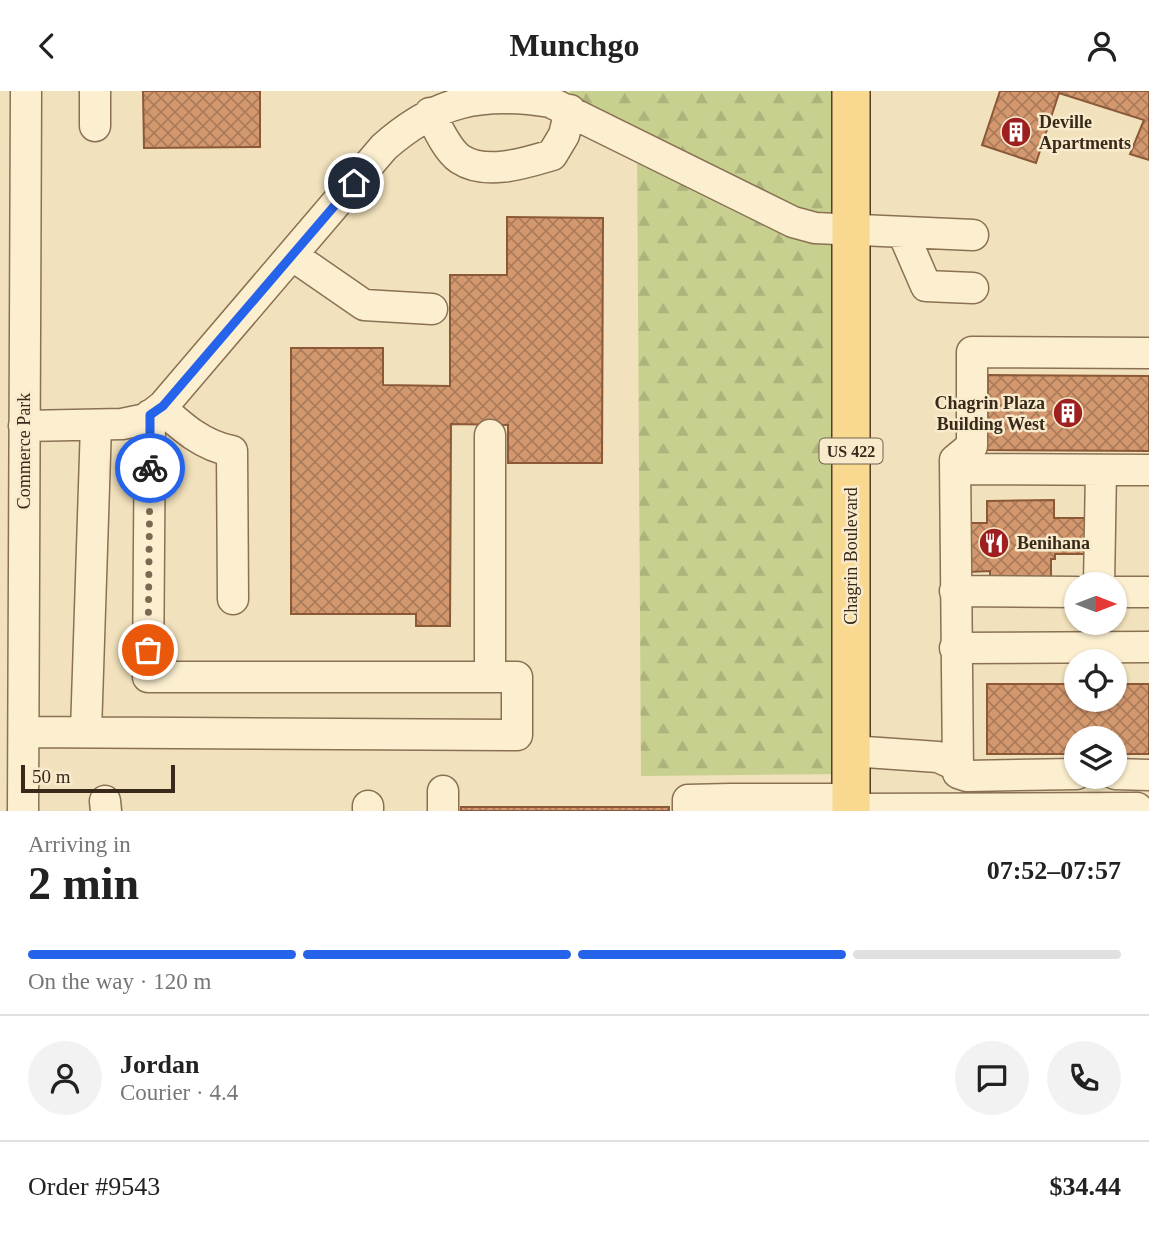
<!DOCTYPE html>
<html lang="en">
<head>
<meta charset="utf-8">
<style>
	body { margin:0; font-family:"Times New Roman",serif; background:#f2f2f2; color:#222; height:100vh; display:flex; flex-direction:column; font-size:26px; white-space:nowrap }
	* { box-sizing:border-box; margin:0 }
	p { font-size:23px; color:#767676 }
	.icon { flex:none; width:38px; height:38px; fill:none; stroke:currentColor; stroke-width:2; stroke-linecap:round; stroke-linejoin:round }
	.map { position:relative; height:720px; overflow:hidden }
	.side { display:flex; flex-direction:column; background:#fff; flex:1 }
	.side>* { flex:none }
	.needle { width:46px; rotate:90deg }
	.fabs { position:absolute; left:1064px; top:481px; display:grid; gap:14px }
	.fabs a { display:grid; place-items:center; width:63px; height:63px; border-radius:50%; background:#fff; box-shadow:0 2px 5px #0004; font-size:35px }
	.scale { position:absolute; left:21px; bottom:18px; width:154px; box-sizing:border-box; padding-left:7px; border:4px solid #38291a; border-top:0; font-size:19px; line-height:24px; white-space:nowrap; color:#38291a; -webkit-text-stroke:5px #f8ebcc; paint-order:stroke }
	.pin { position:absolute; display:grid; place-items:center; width:60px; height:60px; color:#fff; margin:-30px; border:4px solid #fff; border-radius:50%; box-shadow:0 2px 7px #0007 }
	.courier { position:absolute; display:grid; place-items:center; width:70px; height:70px; margin:-35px; border:5px solid #2563eb; border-radius:50%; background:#fff; color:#222; box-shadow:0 2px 9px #0007 }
	.head em { font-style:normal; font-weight:700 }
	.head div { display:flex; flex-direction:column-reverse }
	.head { display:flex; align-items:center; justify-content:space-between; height:119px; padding:0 28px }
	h1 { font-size:46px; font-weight:700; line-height:52px }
	.bar { display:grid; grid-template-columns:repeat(4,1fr); gap:10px 7px; align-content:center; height:84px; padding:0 28px }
	.bar i { height:9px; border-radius:5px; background:#e0e0e0 }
	.bar .on { background:#2563eb }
	.bar p { grid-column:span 4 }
	.line { display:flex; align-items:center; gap:18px; padding:0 28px; border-top:2px solid #e0e0e0 }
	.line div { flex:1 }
	.round { display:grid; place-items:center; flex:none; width:74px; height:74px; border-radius:37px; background:#f2f2f2 }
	header { display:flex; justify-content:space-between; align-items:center; height:91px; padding:0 28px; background:#fff; font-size:32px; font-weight:700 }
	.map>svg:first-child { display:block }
	.forest { fill:url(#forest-firs) }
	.building { fill:url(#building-cross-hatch); stroke:#8b5938; stroke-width:2 }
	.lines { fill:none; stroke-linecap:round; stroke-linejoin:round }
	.minor-casing { stroke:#8a7154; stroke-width:33 }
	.major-casing { stroke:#573f29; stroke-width:40 }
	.minor { stroke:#fcefd0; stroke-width:30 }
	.major { stroke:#f9d88f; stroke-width:37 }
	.done { stroke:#796953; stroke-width:7; stroke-dasharray:0 12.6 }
	.route { stroke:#2563eb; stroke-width:9 }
	.labels { text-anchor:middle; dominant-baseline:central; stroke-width:5; stroke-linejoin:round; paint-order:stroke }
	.shield { fill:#f8ebcc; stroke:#72634f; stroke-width:2 }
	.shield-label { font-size:16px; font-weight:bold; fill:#38291a }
	.poi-label { font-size:18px; font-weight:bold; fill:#38291a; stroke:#f8ebcc; text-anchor:start }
	.street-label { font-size:18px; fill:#38291a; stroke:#f8ebcc }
</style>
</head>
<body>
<header><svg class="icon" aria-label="back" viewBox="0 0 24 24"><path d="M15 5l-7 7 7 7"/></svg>Munchgo<svg class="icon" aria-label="person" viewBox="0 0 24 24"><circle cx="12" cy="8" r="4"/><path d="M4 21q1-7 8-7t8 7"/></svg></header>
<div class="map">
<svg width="1149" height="720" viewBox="0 0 1149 720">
	<defs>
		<pattern id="forest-firs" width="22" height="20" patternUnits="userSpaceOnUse" patternTransform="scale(1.75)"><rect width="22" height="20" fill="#c8d08f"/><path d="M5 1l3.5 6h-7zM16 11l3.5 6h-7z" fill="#adb37b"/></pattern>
		<pattern id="building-cross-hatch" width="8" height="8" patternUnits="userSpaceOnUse" patternTransform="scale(1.75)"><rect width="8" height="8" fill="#d3986e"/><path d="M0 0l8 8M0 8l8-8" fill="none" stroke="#ac7c5a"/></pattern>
	</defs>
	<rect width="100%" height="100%" fill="#f1e1bc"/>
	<path class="forest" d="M570,0H851V683L641,685L637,53L570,19Z"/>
	<path class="building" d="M143,0H260V56L144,57Z
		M1000,0H1149V69L1130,63L1144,29L1059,2L1036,72L982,54Z
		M507,126L603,127L602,372H508V334L451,333L450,535H416V523H291V257H383V294L450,295V184H507Z
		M988,284L1149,285V360L987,359Z
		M1054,409V427H1090V463H1055V468H1051V486L990,487V480L969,481V432H987V410Z
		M987,593H1076V609H1115V593H1149V663H1115V648H1076V663H987Z
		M461,716H669V720H461Z"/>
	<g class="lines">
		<g class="minor-casing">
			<path id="minor" d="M95,0V35
				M430,22C437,36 447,59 460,68C486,85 525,72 552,64L564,44L570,19
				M903,142L926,195L973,197
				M293,165L364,214L432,218
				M161,317C182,336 203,355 232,360L233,508
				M24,335L122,333L146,328L163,315L384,56C436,10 481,0 550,11L793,131L815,137L973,144
				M490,344V586
				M955,378L1149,379
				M1099,494L1101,379
				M955,500L1076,501
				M1115,501H1149
				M955,557L1149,556
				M24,641L517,644V586H148L150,324
				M86,641L96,334
				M851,660L938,666L958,675
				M1076,683L967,685L958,682L955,369L972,355V261L1149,262
				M1115,683L1149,684
				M443,700V720
				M105,710L106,720
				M851,718L1137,717V720
				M23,720L26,0
				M368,720V715
				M688,720V709L731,708
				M731,720V708H851"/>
		</g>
		<g class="major-casing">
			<path id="major" d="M851,0V720"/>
		</g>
		<use href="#minor" class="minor"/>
		<use href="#major" class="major"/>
	</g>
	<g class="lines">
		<path class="done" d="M148,559L150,377"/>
		<path class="route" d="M150,377V324L163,315L354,92"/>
	</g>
	<defs>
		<g id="building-disc" transform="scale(1.575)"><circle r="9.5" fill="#9e1f20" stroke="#f8ebcc"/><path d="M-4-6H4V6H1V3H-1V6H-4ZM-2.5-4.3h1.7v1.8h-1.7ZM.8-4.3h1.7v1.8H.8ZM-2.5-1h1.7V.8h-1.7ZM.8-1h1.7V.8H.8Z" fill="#fff"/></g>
		<g id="restaurant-disc" transform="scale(1.575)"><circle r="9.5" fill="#9e1f20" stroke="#f8ebcc"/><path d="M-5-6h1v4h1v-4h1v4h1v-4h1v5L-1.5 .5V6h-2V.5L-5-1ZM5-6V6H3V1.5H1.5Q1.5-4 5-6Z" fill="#fff"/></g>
	</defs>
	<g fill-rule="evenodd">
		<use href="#building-disc" x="1016" y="41"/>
		<use href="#building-disc" x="1068" y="322"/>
		<use href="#restaurant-disc" x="994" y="452"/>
	</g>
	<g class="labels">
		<rect class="shield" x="819.5" y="347.5" width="63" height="25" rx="5"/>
		<g class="shield-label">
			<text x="851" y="360">US 422</text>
		</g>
		<g class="poi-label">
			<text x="1039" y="31">Deville<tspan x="1039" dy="21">Apartments</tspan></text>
			<text x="1045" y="312" text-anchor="end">Chagrin Plaza<tspan x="1045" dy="21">Building West</tspan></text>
			<text x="1017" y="452">Benihana</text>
		</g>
		<g class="street-label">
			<text transform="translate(24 360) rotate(-90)">Commerce Park</text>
			<text transform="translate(851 465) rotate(-90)">Chagrin Boulevard</text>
		</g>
	</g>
</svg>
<div class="fabs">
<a><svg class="needle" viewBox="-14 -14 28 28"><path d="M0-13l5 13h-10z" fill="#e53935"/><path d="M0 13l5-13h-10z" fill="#767676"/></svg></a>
<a><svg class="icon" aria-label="locate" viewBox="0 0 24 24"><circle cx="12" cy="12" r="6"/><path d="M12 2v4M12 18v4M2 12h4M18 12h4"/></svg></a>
<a><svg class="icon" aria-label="layers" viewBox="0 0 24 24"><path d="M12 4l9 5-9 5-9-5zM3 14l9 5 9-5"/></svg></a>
</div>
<div class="scale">50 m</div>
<div class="pin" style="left:148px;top:559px;background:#ea580c"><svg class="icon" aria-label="bag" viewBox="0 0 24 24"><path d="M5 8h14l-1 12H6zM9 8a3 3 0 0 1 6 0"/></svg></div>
<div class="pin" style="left:354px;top:92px;background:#1f2937"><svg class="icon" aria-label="home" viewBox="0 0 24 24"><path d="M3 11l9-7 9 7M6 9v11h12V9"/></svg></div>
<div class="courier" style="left:150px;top:377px"><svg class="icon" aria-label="bike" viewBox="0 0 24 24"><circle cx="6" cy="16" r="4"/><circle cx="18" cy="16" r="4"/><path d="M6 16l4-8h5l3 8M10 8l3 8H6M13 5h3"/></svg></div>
</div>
<section class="side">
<div class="head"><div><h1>2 min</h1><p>Arriving in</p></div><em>07:52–07:57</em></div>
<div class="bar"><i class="on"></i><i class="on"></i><i class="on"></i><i></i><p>On the way · 120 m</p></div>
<div class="line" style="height:126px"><a class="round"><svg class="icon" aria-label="person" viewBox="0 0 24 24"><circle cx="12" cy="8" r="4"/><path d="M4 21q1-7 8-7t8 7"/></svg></a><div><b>Jordan</b><p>Courier · 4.4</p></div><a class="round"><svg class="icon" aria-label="chat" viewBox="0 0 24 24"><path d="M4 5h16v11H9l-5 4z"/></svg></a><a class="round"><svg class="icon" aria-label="phone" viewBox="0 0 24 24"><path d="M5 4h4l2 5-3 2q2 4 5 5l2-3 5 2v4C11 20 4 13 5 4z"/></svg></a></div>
<div class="line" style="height:91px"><div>Order #9543</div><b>$34.44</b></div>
</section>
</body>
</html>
